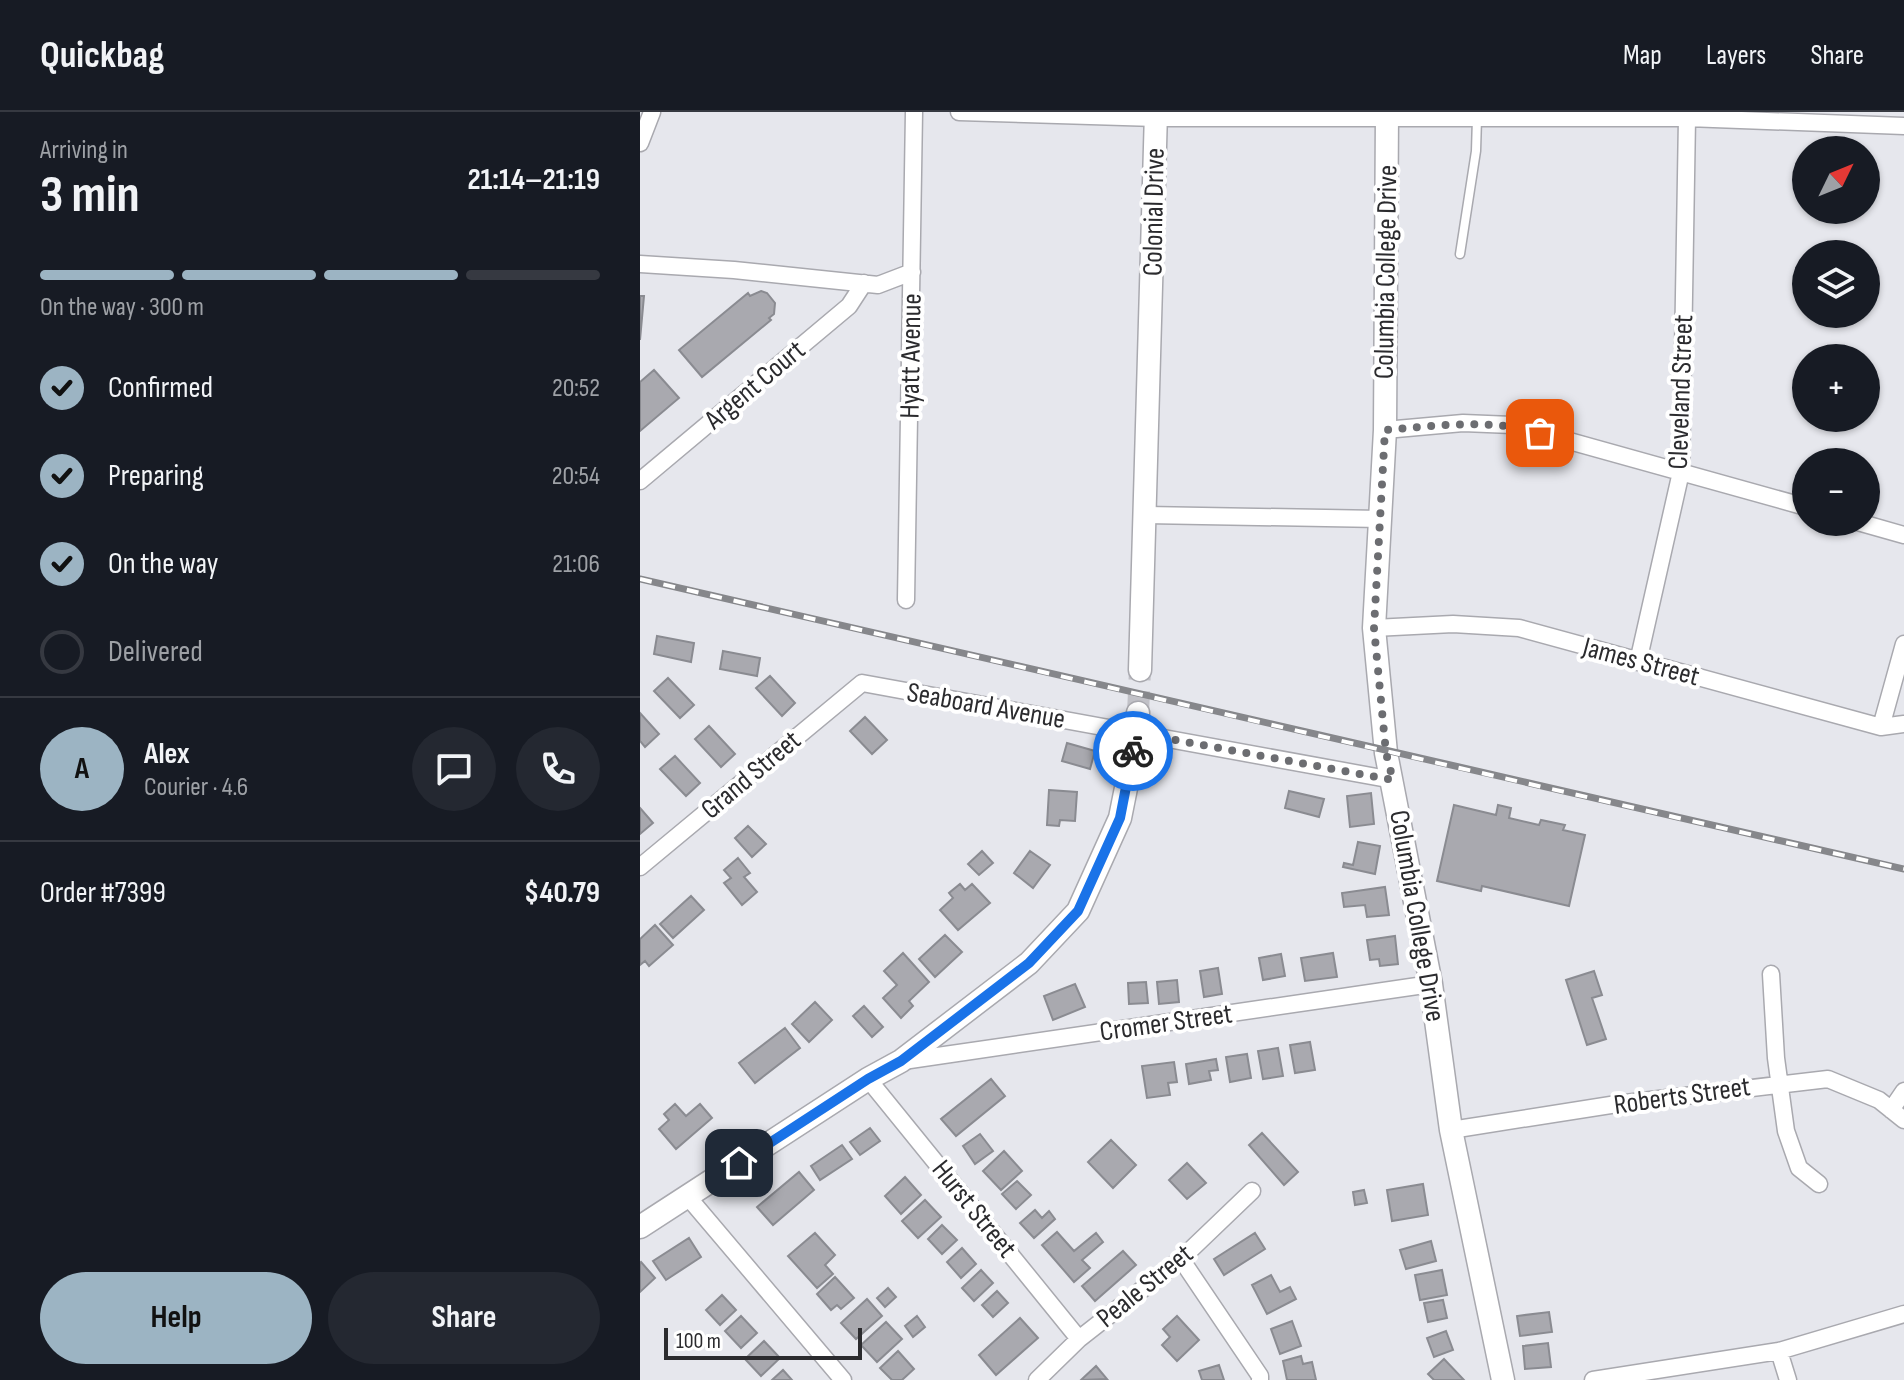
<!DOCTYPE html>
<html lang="en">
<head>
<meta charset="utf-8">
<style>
	body { margin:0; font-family:"Sofia Sans Condensed",sans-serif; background:#242831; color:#f1f3f6; height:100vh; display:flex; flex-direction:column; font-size:30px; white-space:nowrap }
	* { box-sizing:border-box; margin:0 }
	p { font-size:26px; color:#9ea1a6 }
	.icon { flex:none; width:44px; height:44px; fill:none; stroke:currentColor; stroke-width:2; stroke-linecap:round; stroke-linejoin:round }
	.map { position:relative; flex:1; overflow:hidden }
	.side { display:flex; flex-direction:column; background:#171b24; width:640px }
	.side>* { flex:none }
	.needle { width:52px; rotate:47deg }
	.fabs { position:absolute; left:1152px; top:24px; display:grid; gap:16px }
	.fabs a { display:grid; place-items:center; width:88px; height:88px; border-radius:50%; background:#171b24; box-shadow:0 2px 6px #0004; font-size:40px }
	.scale { position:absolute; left:24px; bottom:20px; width:198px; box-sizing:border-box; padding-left:8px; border:4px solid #2b2b2e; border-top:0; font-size:22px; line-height:28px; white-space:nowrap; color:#2b2b2e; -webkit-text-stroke:6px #fff; paint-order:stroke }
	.pin { position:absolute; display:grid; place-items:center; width:68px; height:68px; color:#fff; margin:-34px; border-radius:16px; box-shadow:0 4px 12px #0006 }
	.courier { position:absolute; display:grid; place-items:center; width:80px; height:80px; margin:-40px; border:6px solid #1a73e8; border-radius:50%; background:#fff; color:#222; box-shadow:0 2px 10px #0007 }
	.summary em { font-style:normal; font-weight:700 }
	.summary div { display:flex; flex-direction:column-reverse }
	.summary { display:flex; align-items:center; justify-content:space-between; height:136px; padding:0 40px }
	h1 { font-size:52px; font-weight:700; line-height:60px }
	.bar { display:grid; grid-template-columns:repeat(4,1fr); gap:12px 8px; align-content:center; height:96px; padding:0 40px }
	.bar i { height:10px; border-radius:6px; background:#363941 }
	.bar .current { background:#9cb4c3 }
	.bar p { grid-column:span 4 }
	.line { display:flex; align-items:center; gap:20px; padding:0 40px; border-top:2px solid #363941 }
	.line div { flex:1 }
	.round { display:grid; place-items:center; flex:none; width:84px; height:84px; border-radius:42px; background:#242831 }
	ol { padding:0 40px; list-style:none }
	li { display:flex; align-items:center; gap:24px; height:88px }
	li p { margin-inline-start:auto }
	li .icon { padding:8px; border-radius:50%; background:#9cb4c3; color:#111; stroke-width:4 }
	li:last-child { color:#9ea1a6 }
	li i { width:44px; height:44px; border:4px solid #363941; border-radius:50% }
	.action { display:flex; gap:16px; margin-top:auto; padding:16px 40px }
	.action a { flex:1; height:92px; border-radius:48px; background:#9cb4c3; color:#111; font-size:32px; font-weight:700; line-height:92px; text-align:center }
	.action a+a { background:#242831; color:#f1f3f6 }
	header { display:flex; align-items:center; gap:48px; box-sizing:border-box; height:112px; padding:0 40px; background:#171b24; border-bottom:2px solid #363941 }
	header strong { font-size:38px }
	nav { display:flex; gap:44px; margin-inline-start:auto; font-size:28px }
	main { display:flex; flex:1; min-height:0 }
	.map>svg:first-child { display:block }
	.building { fill:#a9a9af; stroke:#8a8b91; stroke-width:2 }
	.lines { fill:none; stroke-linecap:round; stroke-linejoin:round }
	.secondary-tunnel { stroke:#c1c1c7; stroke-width:22; stroke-dasharray:22 11; stroke-linecap:butt }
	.lane-casing { stroke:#a9a9af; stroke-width:11 }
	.street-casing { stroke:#a9a9af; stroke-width:19 }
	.secondary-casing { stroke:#a9a9af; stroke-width:25 }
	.lane { stroke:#fff; stroke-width:8 }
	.street { stroke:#fff; stroke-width:16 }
	.secondary { stroke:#fff; stroke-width:22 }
	.rail-casing { stroke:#86878b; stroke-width:7 }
	.rail { stroke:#fff; stroke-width:4; stroke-dasharray:12; stroke-linecap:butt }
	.done { stroke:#6c6d71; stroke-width:8; stroke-dasharray:0 14.4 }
	.route { stroke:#1a73e8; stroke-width:10 }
	.labels { text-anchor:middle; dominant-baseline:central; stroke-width:8; stroke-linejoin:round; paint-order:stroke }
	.street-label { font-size:28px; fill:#2b2b2e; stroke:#fff }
</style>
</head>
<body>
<header>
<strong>Quickbag</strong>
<nav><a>Map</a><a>Layers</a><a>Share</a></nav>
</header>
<main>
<section class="side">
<div class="summary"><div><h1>3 min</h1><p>Arriving in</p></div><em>21:14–21:19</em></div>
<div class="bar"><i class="current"></i><i class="current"></i><i class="current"></i><i></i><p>On the way · 300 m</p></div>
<ol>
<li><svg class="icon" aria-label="check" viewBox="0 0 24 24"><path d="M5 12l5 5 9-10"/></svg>Confirmed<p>20:52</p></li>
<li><svg class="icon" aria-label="check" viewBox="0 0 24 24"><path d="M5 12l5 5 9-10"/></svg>Preparing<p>20:54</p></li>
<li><svg class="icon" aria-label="check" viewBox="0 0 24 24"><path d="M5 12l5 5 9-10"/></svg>On the way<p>21:06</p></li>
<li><i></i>Delivered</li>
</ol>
<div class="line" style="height:144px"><b class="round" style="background:#9cb4c3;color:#111">A</b><div><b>Alex</b><p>Courier · 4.6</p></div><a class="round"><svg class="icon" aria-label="chat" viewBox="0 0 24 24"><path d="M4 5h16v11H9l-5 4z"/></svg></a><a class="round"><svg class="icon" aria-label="phone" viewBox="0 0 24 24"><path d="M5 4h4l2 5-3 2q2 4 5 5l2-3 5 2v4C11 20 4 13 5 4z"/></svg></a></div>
<div class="line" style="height:104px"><div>Order #7399</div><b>$40.79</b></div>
<div class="action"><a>Help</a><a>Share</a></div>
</section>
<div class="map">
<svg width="1264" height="1268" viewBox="0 0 1264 1268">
	<rect width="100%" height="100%" fill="#e6e7ed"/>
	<path class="building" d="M121,179L127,181L135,191L134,202L129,206L131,208L62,265L39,238L108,181L110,184Z
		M0,184H4L0,228Z
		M14,258L39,286L0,319V270Z
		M17,524L54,531L51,550L14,542Z
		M83,539L120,546L117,564L80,557Z
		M130,564L155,591L142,604L116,576Z
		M28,566L54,593L40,606L14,579Z
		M0,601L19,622L5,635L0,629Z
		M225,605L247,628L232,642L210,619Z
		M69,614L95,642L81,655L55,627Z
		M427,631L455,639L450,657L422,649Z
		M35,644L60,671L46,684L20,657Z
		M409,678L437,680L435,709L420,708L419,714L407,713Z
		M649,679L684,687L679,705L645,696Z
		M731,681L734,712L710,715L707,684Z
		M814,693L856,703L858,693L871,696L869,706L899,713L901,708L925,713L923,718L945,723L929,794L842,774L841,779L797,769Z
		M0,696L13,711L0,722Z
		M108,714L126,732L112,745L95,726Z
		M718,730L740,734L735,762L703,755L704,751L713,753Z
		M342,739L353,751L339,763L328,752Z
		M390,739L410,753L393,776L374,761Z
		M98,746L110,761L104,765L117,780L102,793L84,771L91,766L84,758Z
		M320,772L325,778L332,772L350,791L318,818L300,798L313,786L309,781Z
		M745,775L749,803L727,805L725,793L704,795L702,781Z
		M51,784L64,798L33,826L20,812Z
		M15,813L33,833L9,854L5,849L0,853V827Z
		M305,823L322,840L295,865L279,847Z
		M755,824L758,852L740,854L739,847L730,848L727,828Z
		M263,841L289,870L269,889L273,894L261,906L243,886L257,873L244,859Z
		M693,841L697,865L665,869L661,846Z
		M641,842L645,864L623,868L619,846Z
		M578,856L582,882L564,885L560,859Z
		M954,859L962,883L952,886L966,927L947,933L926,868Z
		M537,868L539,890L519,892L517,870Z
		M506,870L508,891L489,892L488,871Z
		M435,872L445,895L413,908L404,884Z
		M175,890L192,908L169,930L152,912Z
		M224,894L243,915L232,925L213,904Z
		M145,916L160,936L115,971L99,951Z
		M670,930L675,958L655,961L650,933Z
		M638,936L643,964L623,967L618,939Z
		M607,942L611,966L590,970L586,945Z
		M576,947L578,958L569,959L571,968L549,972L546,952Z
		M534,950L537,970L528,971L530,983L507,986L502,954Z
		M351,967L365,984L316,1024L301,1007Z
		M35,992L46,1004L60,992L72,1006L36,1037L19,1017L29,1008L24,1002Z
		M230,1016L240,1029L220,1043L210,1030Z
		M622,1021L658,1060L644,1073L609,1033Z
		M340,1022L353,1039L335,1052L323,1034Z
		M471,1028L496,1053L473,1076L448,1050Z
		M202,1033L212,1047L180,1068L171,1054Z
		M364,1039L382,1059L361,1078L343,1059Z
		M547,1051L566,1071L547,1087L529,1068Z
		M159,1060L174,1078L133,1113L117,1095Z
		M265,1065L281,1083L261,1102L245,1084Z
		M377,1069L391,1083L376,1097L362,1082Z
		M783,1072L788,1103L752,1109L747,1078Z
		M724,1078L727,1091L715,1093L713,1080Z
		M285,1088L301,1105L278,1126L262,1109Z
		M395,1098L402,1106L409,1099L415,1107L394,1126L380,1111Z
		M302,1113L317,1128L302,1142L288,1127Z
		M417,1120L434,1139L456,1121L463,1130L442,1148L450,1156L434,1170L402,1133Z
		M175,1121L195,1143L185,1153L193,1162L177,1176L148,1144Z
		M615,1121L625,1137L584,1163L574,1147Z
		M49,1126L61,1145L26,1168L13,1149Z
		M791,1129L796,1149L766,1157L760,1138Z
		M322,1136L336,1152L321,1166L307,1150Z
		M483,1139L496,1153L455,1189L442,1174Z
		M1,1150L15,1166L0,1180V1151Z
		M341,1158L353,1171L334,1189L322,1176Z
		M802,1158L807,1183L780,1188L775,1163Z
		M631,1163L640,1180L650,1175L656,1187L627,1202L612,1173Z
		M195,1165L214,1186L201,1197L197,1193L191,1198L177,1182Z
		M248,1176L256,1185L245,1195L237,1186Z
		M357,1179L368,1191L353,1205L342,1193Z
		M82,1183L96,1198L80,1213L66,1198Z
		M227,1187L242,1204L216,1227L201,1211Z
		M803,1188L807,1206L788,1210L784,1191Z
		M909,1200L912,1220L880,1224L877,1204Z
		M101,1204L117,1221L101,1236L85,1219Z
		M277,1204L285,1215L273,1225L265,1214Z
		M537,1204L559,1228L537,1249L522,1233L530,1225L523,1217Z
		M380,1206L398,1226L356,1263L339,1243Z
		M652,1209L661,1234L640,1242L631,1217Z
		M246,1210L262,1227L237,1250L221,1233Z
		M806,1219L813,1238L794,1245L787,1226Z
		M124,1229L140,1246L121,1264L105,1247Z
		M908,1231L911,1255L885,1257L883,1234Z
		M258,1239L274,1257L262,1268H252L240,1256Z
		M661,1244L663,1252L672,1250L676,1268H647L643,1249Z
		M804,1247L824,1268H794L788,1262Z
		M579,1253L584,1268H562L559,1259Z
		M456,1254L467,1267L441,1268Z
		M143,1258L152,1268H132Z"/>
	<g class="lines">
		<path class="secondary-tunnel" d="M498,601L500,558"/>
		<g class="lane-casing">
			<path id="lane" d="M820,142L836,39L837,6"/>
		</g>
		<g class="street-casing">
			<path id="street" d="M319,0L516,6H1047L1264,14
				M0,31L12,0
				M0,152L94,158L238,173L272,160
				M745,318L823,311L872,313L1166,395
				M0,369L209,194L224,171
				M506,403L741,407
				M1218,410L1264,423
				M266,488L274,0
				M734,516L813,512L879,516L1241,615L1264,612
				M998,550L1041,360L1047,6
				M1241,615L1264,532
				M0,755L222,571L753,668
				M1131,862L1136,946L1146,1019L1159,1056L1179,1072
				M263,949L791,872
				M228,967L439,1227
				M1251,998L1264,979
				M811,1018L977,992L1188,967L1239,988L1264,1008
				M48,1085L203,1268
				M541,1147L620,1264V1268
				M1139,1239L1148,1268
				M397,1268L439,1227L541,1147L612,1079
				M953,1268L1139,1239L1264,1202"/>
		</g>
		<g class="secondary-casing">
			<path id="secondary" d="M747,0L745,318L734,516L746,641L791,872L811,1018L863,1268
				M500,558L516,0
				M0,1115L228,967L261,949L389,851L438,799L480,706L497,621L498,601"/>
		</g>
		<use href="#lane" class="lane"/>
		<use href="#street" class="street"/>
		<use href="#secondary" class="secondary"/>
		<g class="rail-casing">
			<path id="rail" d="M0,467C421,564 842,662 1264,757"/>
		</g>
		<use href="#rail" class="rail"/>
	</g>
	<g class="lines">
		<path class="done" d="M493,639L497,621L753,668L746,641L734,516L745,318C797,314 849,306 900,321"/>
		<path class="route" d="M99,1051L228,967L261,949L389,851L438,799L480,706L493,639"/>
	</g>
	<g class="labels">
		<g class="street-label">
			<text transform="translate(514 100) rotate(-89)">Colonial Drive</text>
			<text transform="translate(746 160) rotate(-89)">Columbia College Drive</text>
			<text transform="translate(271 244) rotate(-89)">Hyatt Avenue</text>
			<text transform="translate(115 273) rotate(-40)">Argent Court</text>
			<text transform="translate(1041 280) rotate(-88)">Cleveland Street</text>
			<text transform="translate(1001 550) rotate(15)">James Street</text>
			<text transform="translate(346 594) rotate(10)">Seaboard Avenue</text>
			<text transform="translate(111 663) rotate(-40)">Grand Street</text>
			<text transform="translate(777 804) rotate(80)">Columbia College Drive</text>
			<text transform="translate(526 911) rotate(-8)">Cromer Street</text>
			<text transform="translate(1042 984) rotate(-8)">Roberts Street</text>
			<text transform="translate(334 1097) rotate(51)">Hurst Street</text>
			<text transform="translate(505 1174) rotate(-39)">Peale Street</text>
		</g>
	</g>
</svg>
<div class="fabs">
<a><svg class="needle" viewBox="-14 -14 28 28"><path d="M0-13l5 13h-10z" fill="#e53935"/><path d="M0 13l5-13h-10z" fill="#9ea1a6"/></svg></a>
<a><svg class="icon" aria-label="layers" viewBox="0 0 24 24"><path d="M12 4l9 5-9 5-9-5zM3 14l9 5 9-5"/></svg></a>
<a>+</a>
<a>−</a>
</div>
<div class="scale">100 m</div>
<div class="pin" style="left:900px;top:321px;background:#ea580c"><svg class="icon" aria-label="bag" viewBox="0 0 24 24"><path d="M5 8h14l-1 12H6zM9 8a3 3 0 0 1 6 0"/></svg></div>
<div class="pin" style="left:99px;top:1051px;background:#1f2937"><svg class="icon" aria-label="home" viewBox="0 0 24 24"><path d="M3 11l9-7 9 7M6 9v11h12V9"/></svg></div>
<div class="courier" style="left:493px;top:639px"><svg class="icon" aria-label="bike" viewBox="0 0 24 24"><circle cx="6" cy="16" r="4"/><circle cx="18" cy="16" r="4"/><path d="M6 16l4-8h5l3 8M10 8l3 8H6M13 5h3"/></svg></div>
</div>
</main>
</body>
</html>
